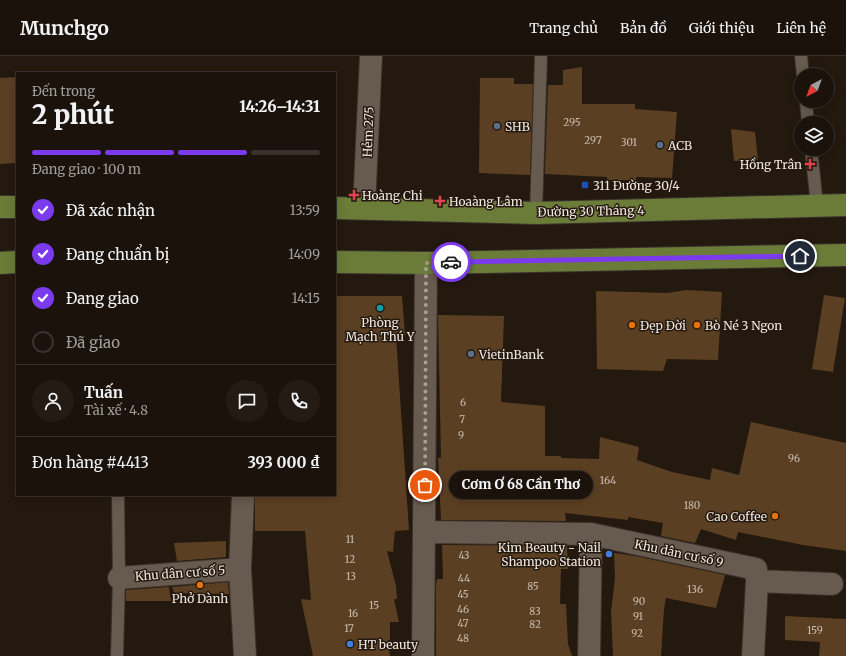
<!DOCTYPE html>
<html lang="vi">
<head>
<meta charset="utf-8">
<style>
	body { margin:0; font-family:Merriweather,serif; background:#241c14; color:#f1f3f6; height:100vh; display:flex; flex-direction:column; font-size:15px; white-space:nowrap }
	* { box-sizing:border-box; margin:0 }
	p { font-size:13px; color:#a09e9d }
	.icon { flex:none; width:22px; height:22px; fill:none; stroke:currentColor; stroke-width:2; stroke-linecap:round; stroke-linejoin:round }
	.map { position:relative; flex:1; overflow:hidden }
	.panel { position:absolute; left:16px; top:16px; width:320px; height:424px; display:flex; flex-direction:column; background:#1b130b; border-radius:0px; box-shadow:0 2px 10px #0003,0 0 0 1px #39322c }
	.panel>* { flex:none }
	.needle { width:26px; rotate:221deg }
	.controls { position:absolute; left:794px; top:12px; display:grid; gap:8px }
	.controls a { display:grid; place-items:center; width:40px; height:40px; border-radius:50%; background:#1b130b; box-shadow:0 2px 10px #0003,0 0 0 1px #39322c; font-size:20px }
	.pin { position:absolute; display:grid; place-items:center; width:34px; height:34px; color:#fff; margin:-17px; border:2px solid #fff; border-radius:50%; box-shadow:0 1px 4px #0007 }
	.courier { position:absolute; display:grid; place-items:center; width:40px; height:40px; margin:-20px; border:3px solid #7c3aed; border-radius:50%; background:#fff; color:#222; box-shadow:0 1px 5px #0007 }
	.bubble { position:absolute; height:28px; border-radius:14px; background:#1b130b; box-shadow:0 2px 10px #0003,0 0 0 1px #39322c; font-size:13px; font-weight:800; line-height:28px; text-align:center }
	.headline em { font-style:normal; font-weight:800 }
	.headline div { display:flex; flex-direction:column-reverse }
	.headline { display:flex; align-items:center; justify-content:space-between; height:68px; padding:0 16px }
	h1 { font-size:26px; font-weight:800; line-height:30px }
	.bar { display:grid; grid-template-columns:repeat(4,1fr); gap:6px 4px; align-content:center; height:48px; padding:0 16px }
	.bar i { height:5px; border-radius:3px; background:#39322c }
	.bar .current { background:#7c3aed }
	.bar p { grid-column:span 4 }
	.line { display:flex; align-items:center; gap:10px; padding:0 16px; border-top:1px solid #39322c }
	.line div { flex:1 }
	.round { display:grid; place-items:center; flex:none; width:42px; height:42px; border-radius:21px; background:#241c14 }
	ol { padding:0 16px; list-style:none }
	li { display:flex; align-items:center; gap:12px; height:44px }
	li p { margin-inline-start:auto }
	li .icon { padding:4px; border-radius:50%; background:#7c3aed; color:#fff; stroke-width:4 }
	li:last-child { color:#a09e9d }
	li i { width:22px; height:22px; border:2px solid #39322c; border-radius:50% }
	header { display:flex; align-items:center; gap:24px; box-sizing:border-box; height:56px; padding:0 20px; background:#1b130b; border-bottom:1px solid #39322c }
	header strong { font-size:19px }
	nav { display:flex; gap:22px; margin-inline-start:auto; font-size:14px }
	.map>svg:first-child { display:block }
	.building { fill:#5b3f22 }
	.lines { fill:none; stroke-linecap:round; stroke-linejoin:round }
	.service-casing { stroke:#3a322d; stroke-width:14 }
	.minor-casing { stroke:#3a322d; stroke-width:24 }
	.primary-casing { stroke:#3a322d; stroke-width:24 }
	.service { stroke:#675a4e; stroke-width:12 }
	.minor { stroke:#675a4e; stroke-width:22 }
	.primary { stroke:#6b7c39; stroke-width:22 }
	.done { stroke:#a79e96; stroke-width:4; stroke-dasharray:0 7.2 }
	.route { stroke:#7c3aed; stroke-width:5 }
	.service-dot { fill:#5c6f8a; stroke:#24190f; stroke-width:1.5 }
	.health-dot { fill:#e0444e; stroke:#24190f; stroke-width:1.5 }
	.transit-dot { fill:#1a4fb4; stroke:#24190f; stroke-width:1.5 }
	.culture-dot { fill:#0f9aa8; stroke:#24190f; stroke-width:1.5 }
	.food-dot { fill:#e8710a; stroke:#24190f; stroke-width:1.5 }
	.shop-dot { fill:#3f7fe0; stroke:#24190f; stroke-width:1.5 }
	.labels { text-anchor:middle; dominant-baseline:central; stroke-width:3; stroke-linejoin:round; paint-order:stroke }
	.number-label { font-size:10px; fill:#c9bcb0 }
	.poi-label { font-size:12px; fill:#eee6df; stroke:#24190f; text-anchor:start }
	.street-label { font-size:12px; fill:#eee6df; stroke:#24190f }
</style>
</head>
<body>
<header>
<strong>Munchgo</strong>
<nav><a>Trang chủ</a><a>Bản đồ</a><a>Giới thiệu</a><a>Liên hệ</a></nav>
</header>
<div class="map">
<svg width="846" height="600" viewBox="0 0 846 600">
	<rect width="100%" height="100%" fill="#24190f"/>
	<path class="building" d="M582,11V48H635V53L677,56L672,122L636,121V124H607V121L545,118L548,29H563V14Z
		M17,21V107L0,108V22Z
		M480,22H514V28H533L530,119L479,117Z
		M731,73L755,76L758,104L734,105Z
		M687,234L722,236L718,304L667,303L663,315L597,313L596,235L667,237Z
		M824,239L845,242L833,316L812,313Z
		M335,240H402L405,280L396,281L409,474L395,475L393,496L387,495L396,530L397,543H394L399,566H390V584H388L390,600H313L301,543L311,544L305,475H255V439H335Z
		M438,259L504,260L501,346L545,350V400H561V402L599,403L600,381L639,391L637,404L672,416L710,424L712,412L739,419L751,366L846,387V495L803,489L738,476L736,484L701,473L695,487L661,480L663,467L628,461V464L565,457L566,465L441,464L438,402H441Z
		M226,485V501L177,505L174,487Z
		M442,489L567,490L568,513H561L560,548H566L568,588L572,600H436V529L437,523H443Z
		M614,497L635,500L725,519L716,552L666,542L664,553L661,600H613L611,556L615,521Z
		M228,526L229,538L174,537L172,531Z
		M169,531L171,545H126V534Z
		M785,560L846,563V600H819L820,586L785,584Z"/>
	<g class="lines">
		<g class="service-casing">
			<path id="service" d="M801,0L803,19
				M806,45L808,67
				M811,93L817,149
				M536,157L541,0
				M117,600L119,522L118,439"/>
		</g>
		<g class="minor-casing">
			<path id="minor" d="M364,152L371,0
				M243,440L240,513L245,600
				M425,476L591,478L589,600
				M591,478L756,513L757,525L753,600
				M119,522L240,513
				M757,525L832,528
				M423,600L426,207"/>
		</g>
		<g class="primary-casing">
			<path id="primary" d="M0,151H17
				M335,152L536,157L846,149
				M335,206L426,207L846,199
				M0,207L17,206"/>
		</g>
		<use href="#service" class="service"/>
		<use href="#minor" class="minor"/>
		<use href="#primary" class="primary"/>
	</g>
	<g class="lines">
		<path class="done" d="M425,429L426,207L451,206"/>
		<path class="route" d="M451,206L800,200"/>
	</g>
	<g class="service-dot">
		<circle cx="497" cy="70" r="4"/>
		<circle cx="660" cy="89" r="4"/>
		<circle cx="471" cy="298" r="4"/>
	</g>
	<g class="health-dot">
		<path d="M808 102h4v4h4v4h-4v4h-4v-4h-4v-4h4z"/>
		<path d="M352 133h4v4h4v4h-4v4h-4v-4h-4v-4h4z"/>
		<path d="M438 139h4v4h4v4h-4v4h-4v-4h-4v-4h4z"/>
	</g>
	<rect class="transit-dot" x="581" y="125" width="8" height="8" rx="2"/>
	<circle class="culture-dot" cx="380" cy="252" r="4"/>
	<g class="food-dot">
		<circle cx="632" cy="269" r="4"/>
		<circle cx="697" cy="269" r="4"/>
		<circle cx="775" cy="460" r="4"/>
		<circle cx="200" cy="529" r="4"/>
	</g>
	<g class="shop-dot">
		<circle cx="609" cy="498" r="4"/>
		<circle cx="350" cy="588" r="4"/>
	</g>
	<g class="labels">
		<g class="number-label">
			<text x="572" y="66">295</text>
			<text x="593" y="84">297</text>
			<text x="629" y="86">301</text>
			<text x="463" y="346">6</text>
			<text x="462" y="363">7</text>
			<text x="461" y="379">9</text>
			<text x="794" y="402">96</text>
			<text x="608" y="424">164</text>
			<text x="692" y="449">180</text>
			<text x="350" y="483">11</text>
			<text x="464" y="499">43</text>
			<text x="350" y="503">12</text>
			<text x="351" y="520">13</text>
			<text x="464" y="522">44</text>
			<text x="533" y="530">85</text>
			<text x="695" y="533">136</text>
			<text x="463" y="538">45</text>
			<text x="639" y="545">90</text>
			<text x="374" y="549">15</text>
			<text x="463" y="553">46</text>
			<text x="535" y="555">83</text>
			<text x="353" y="557">16</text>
			<text x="638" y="560">91</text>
			<text x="463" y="567">47</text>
			<text x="535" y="568">82</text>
			<text x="349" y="572">17</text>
			<text x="815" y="574">159</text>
			<text x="637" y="577">92</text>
			<text x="463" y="582">48</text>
		</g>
		<g class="poi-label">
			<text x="505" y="70">SHB</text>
			<text x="668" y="89">ACB</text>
			<text x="802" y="108" text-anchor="end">Hồng Trân</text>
			<text x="593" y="129">311 Đường 30/4</text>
			<text x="362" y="139">Hoàng Chi</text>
			<text x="449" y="145">Hoaàng Lâm</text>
			<text x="380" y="266" text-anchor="middle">Phòng<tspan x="380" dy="14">Mạch Thú Y</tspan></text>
			<text x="640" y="269">Đẹp Đời</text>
			<text x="705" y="269">Bò Né 3 Ngon</text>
			<text x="479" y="298">VietinBank</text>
			<text x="767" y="460" text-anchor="end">Cao Coffee</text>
			<text x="601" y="491" text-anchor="end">Kim Beauty - Nail<tspan x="601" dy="14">Shampoo Station</tspan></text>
			<text x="200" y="542" text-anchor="middle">Phở Dành</text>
			<text x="358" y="588">HT beauty</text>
		</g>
		<g class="street-label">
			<text transform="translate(368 76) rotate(-88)">Hẻm 275</text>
			<text transform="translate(591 155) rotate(-1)">Đường 30 Tháng 4</text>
			<text transform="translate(679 497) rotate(12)">Khu dân cư số 9</text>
			<text transform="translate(180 517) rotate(-4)">Khu dân cư số 5</text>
		</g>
	</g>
</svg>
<div class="controls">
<a><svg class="needle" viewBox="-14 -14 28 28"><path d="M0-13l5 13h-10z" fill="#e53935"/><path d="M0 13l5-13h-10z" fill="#a09e9d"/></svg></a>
<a><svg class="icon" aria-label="layers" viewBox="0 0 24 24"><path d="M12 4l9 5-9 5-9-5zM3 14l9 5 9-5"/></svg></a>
</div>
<div class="pin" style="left:425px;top:429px;background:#ea580c"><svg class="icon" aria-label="bag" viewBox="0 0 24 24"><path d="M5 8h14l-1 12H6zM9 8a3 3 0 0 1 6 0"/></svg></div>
<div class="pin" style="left:800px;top:200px;background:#1f2937"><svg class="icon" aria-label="home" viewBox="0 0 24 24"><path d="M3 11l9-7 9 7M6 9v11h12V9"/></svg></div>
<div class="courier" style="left:451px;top:206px"><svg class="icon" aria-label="car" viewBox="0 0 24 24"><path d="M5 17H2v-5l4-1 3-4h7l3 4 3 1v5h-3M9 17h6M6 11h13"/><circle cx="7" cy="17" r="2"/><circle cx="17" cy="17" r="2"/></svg></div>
<div class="bubble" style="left:449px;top:415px;width:144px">Cơm Ơ 68 Cần Thơ</div>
<section class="panel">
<div class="headline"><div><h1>2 phút</h1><p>Đến trong</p></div><em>14:26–14:31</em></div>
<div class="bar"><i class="current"></i><i class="current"></i><i class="current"></i><i></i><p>Đang giao · 100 m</p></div>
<ol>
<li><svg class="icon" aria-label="check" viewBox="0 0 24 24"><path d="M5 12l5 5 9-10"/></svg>Đã xác nhận<p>13:59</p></li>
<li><svg class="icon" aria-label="check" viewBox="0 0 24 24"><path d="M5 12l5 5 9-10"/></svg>Đang chuẩn bị<p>14:09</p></li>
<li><svg class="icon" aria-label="check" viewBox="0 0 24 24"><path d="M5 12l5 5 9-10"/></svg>Đang giao<p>14:15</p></li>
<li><i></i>Đã giao</li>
</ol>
<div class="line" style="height:72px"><a class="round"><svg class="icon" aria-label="person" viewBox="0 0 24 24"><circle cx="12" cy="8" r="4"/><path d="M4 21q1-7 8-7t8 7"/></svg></a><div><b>Tuấn</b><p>Tài xế · 4.8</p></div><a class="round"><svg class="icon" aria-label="chat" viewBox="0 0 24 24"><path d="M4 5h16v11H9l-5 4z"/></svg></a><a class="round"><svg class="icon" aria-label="phone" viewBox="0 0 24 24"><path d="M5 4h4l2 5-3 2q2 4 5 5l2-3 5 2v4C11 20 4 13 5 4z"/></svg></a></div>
<div class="line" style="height:52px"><div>Đơn hàng #4413</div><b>393 000 ₫</b></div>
</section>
</div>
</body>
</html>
